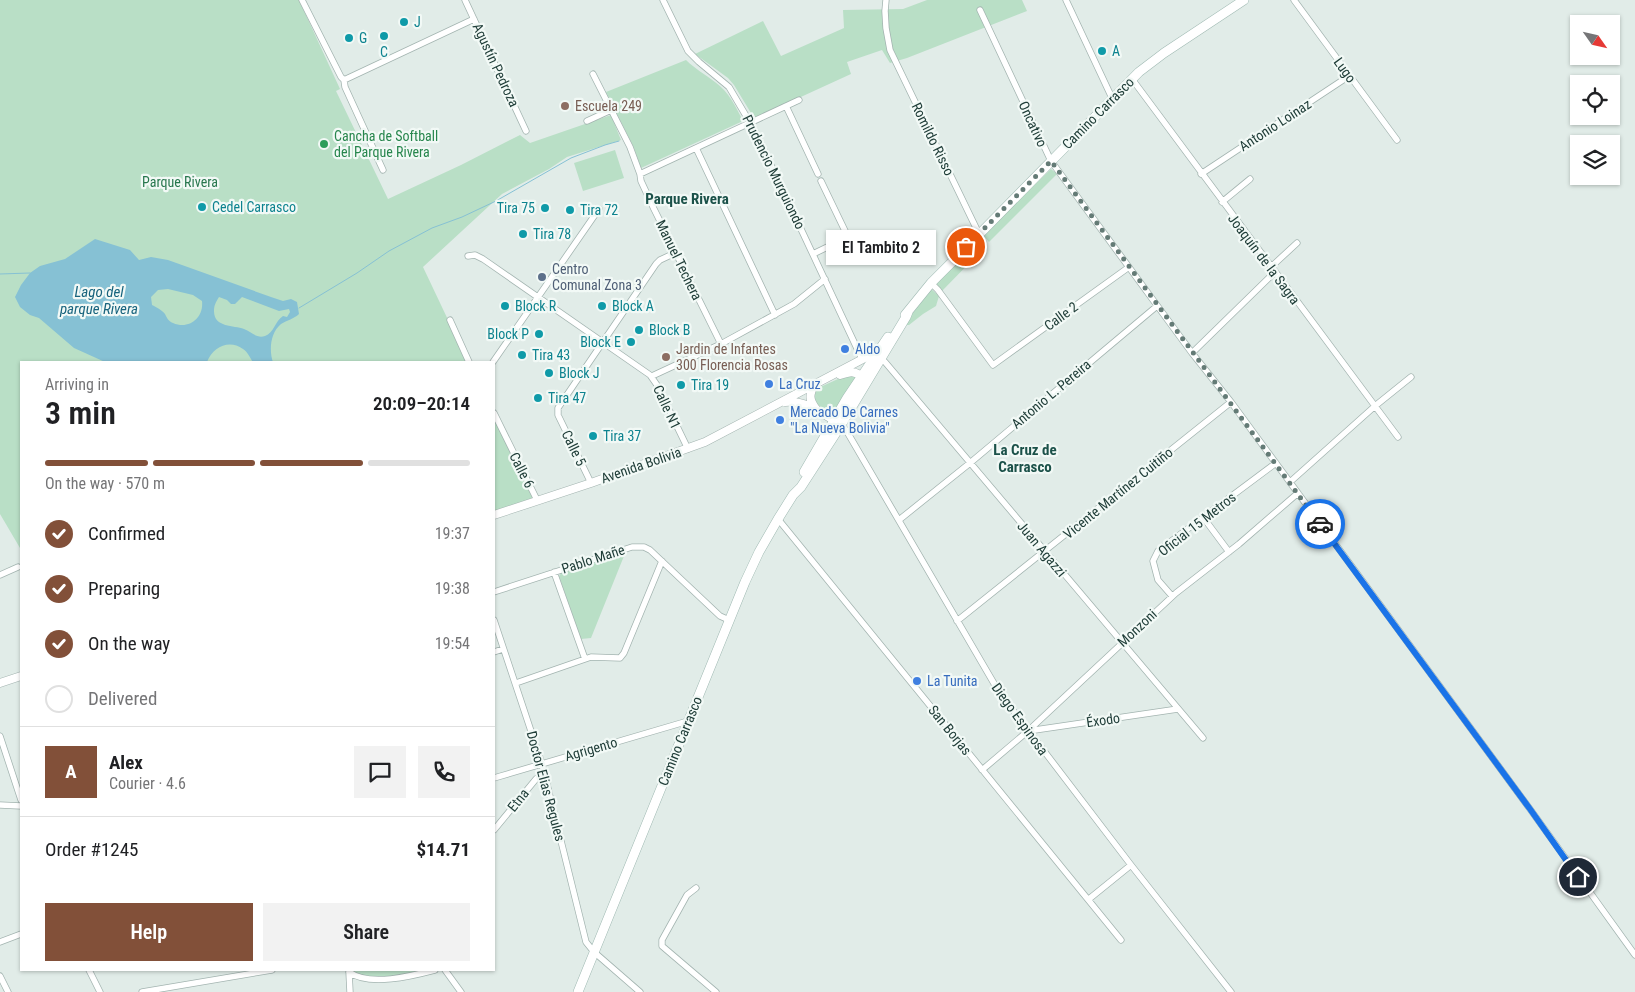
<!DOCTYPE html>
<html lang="en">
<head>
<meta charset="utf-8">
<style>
	body { margin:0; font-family:"Roboto Condensed",sans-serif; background:#f2f2f2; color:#202124; height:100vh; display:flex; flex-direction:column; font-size:19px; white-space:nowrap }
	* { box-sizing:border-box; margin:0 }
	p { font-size:16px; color:#757577 }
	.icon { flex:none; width:28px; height:28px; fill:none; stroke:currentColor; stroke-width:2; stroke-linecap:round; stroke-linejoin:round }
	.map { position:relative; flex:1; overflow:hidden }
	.sheet { position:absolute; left:20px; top:361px; width:475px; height:610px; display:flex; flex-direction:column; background:#fff; border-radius:0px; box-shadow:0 1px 4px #0004 }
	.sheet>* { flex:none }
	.needle { width:32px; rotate:124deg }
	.tools { position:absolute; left:1570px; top:15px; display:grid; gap:10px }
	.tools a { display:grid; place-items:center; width:50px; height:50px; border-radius:0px; background:#fff; box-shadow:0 1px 4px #0004; font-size:25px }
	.pin { position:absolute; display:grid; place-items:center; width:42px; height:42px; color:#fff; margin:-21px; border:2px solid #fff; border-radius:50%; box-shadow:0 1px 5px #0007 }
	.courier { position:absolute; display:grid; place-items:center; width:50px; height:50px; margin:-25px; border:4px solid #1a73e8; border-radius:50%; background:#fff; color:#222; box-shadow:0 1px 6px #0007 }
	.bubble { position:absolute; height:35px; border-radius:0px; background:#fff; box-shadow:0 1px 4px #0004; font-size:16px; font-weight:600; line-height:35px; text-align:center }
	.headline em { font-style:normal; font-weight:600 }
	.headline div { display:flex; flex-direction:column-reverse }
	.headline { display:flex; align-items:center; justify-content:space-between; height:85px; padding:0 25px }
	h1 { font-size:32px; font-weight:600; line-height:38px }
	.bar { display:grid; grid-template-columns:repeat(4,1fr); gap:8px 5px; align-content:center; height:60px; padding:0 25px }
	.bar i { height:6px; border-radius:4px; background:#e0e0e0 }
	.bar .current { background:#825039 }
	.bar p { grid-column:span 4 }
	.line { display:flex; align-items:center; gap:12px; padding:0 25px; border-top:1px solid #e0e0e0 }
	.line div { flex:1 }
	.round { display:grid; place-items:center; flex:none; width:52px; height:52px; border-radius:0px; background:#f2f2f2 }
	ol { padding:0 25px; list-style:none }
	li { display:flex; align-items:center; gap:15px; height:55px }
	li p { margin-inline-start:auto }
	li .icon { padding:5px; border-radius:50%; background:#825039; color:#fff; stroke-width:4 }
	li:last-child { color:#757577 }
	li i { width:28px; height:28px; border:2px solid #e0e0e0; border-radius:50% }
	.action { display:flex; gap:10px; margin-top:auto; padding:10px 25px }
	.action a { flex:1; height:58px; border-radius:0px; background:#825039; color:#fff; font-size:20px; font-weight:600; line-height:58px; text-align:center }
	.action a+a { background:#f2f2f2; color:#202124 }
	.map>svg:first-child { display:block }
	.green { fill:#b9dfc6 }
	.water { fill:#86c1d4; fill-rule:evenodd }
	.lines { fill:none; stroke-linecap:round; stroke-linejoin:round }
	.stream { stroke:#86c1d4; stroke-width:1 }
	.minor-casing { stroke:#a3b4b0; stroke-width:7 }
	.tertiary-casing { stroke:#a3b4b0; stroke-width:9 }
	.secondary-casing { stroke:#9fb9b2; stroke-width:10 }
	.minor { stroke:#fff; stroke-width:5.5 }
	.tertiary { stroke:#fff; stroke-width:8 }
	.secondary { stroke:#fff; stroke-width:9 }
	.done { stroke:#647b76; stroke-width:5; stroke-dasharray:0 9 }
	.route { stroke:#1a73e8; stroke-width:6 }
	.culture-dot { fill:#0f9aa8; stroke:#f2f9f6; stroke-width:2 }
	.education-dot { fill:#8d6e63; stroke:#f2f9f6; stroke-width:2 }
	.leisure-dot { fill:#2e9e5b; stroke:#f2f9f6; stroke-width:2 }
	.service-dot { fill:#5c6f8a; stroke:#f2f9f6; stroke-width:2 }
	.shop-dot { fill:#3f7fe0; stroke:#f2f9f6; stroke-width:2 }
	.labels { text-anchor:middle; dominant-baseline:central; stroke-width:4.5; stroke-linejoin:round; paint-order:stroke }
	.culture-label { font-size:14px; fill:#0d838f; stroke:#f2f9f6; text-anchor:start }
	.street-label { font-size:14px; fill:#203e39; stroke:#f2f9f6 }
	.education-label { font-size:14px; fill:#785e54; stroke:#f2f9f6; text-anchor:start }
	.leisure-label { font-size:14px; fill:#27864d; stroke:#f2f9f6; text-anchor:start }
	.park-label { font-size:14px; fill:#28774e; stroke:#f2f9f6 }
	.service-label { font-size:14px; fill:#4e5e75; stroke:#f2f9f6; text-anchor:start }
	.shop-label { font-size:14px; fill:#366cbe; stroke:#f2f9f6; text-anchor:start }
	.neighbourhood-label { font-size:15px; font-weight:bold; fill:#1b5149; stroke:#f2f9f6 }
	.water-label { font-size:15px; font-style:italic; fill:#17637d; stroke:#f2f9f6 }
</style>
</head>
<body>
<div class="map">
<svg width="1635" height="992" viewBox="0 0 1635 992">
	<rect width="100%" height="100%" fill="#e1ece8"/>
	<path class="green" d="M0,0H299L340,89L336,91L388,199L461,165L520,135L530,143L611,115L621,140L567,157L549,169L502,194L423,267L468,362H21V548H20L0,514Z
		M927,0H1022L1027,11L907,58L890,63L882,50L847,62L851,74L755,118H754L734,85L728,78L695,54L763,21L781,56L844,28L843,10L903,9Z
		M686,60C695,69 705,74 715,82C729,92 736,107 743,121L641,168L634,148L606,92Z
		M615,150L624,178L583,191L574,163Z
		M1051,169L1057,174L989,242L983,235Z
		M978,240L982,242L985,247L942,291L936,283Z
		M931,289L939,296L936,306L923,314L909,325H907L906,322Z
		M849,374L857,377L832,415L814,402L812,399L816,389Z
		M494,415L533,498L532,499L494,512Z
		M626,551L591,638L581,639L559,576L562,572Z
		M352,970H424C400,975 375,983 352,972Z"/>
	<path class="water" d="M95,239L130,250L139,260L151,257L168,260L271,297L283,301L291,299L297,302L299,314C294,319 287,320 281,324C270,333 269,351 273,362H253C250,358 248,352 243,349C229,339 213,347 207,362H105L74,348L39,318L30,315L20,307L15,297L21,285L30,273L40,266L65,259ZM168,289L193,295L202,301C204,318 189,330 173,323C168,321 167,318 165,314C162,310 156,307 152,305L151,297L158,290ZM219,297L227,300L231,304H235L242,297L279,311L289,309L290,312L287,317L283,316C275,321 274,333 265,336C257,339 252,332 244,329C234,325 214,328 214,311C214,305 216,302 219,297Z"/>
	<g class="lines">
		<path class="stream" d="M0,274L30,273
			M299,308L357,273L389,251L432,228L462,217L496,201L571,158L605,145L619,141"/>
		<g class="minor-casing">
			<path id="minor" d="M302,0L341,77L344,80L345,87L383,170
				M465,0L526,131
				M663,0L688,51L699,62L729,87L755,131L862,359
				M886,0L885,11L886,28L890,50L979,234
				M1066,0L1112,98
				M1294,0L1397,140
				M980,10L1051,161L1192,353L1231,402L1530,809L1635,955
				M593,74L630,147L640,174L641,181L654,209L721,344
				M1132,79L1398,437
				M344,80L474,19
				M786,106L818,174
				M587,121L611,110
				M696,148L775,315
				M640,174L799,100
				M1201,174L1349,76
				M1222,202L1250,179
				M813,254L846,238L847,235L821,181
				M468,256L475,255L483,259L650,375L657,385L688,449
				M1271,267L1297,243
				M931,283L938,290L993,365L1129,267
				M450,320L469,362
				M1192,353L1275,272
				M881,359L885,362L1203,738
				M493,362L599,209
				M652,376L721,344L794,304L825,279
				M494,413L537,500
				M841,425L846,430L999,692L1131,865L1231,992
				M1290,482L1375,406L1411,377
				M591,483L558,415V408L656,264L660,260L675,253
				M1203,517L1229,552
				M778,519L1121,940
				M899,520L970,463L1157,306
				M554,572L585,659
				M0,575L18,567
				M494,592L632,547H644L650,550L720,616L729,620
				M1172,596L1158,580L1153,561L1158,551L1276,463
				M494,620L542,764L586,942L594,952L640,992
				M957,621L1231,402
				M494,652L503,649
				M516,683L591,657L620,658L624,653L662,561
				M1028,731L1178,709
				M0,736L21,800
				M982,770L1028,731L1176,593L1239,544L1298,493
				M494,778L688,721
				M0,805L21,806
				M494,830L536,779L545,772
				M696,888L687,895L662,940V946L716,992
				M1089,899L1131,865
				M0,942L21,934
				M89,970L100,992
				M445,970L461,992
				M349,972C369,987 412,976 435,970
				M349,972L350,992
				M0,976L8,992
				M142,992L272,970"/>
		</g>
		<g class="tertiary-casing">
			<path id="tertiary" d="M840,375C849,372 855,370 862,377V381
				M814,385C809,395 809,400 816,409
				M785,402C805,400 822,413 838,423
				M494,515L591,483L705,442L878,351
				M0,683L21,676"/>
		</g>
		<g class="secondary-casing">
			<path id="secondary" d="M905,315L931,283L953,261L1139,72L1164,53L1244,0
				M804,472L847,398L888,337
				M578,992L745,582L759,552L778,519L793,495L801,487L841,425L906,317L908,312"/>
		</g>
		<use href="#minor" class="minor"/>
		<use href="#tertiary" class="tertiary"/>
		<use href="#secondary" class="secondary"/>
	</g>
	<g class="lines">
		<path class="done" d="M966,247L1051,161L1320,524"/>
		<path class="route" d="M1320,524L1530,809L1578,877"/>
	</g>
	<g class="culture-dot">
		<circle cx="404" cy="22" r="5"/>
		<circle cx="384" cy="36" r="5"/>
		<circle cx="349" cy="38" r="5"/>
		<circle cx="1102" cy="51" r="5"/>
		<circle cx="202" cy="207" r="5"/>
		<circle cx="545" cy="208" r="5"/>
		<circle cx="570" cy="210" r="5"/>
		<circle cx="523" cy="234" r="5"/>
		<circle cx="505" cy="306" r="5"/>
		<circle cx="602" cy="306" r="5"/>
		<circle cx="639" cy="330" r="5"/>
		<circle cx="539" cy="334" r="5"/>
		<circle cx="631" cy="342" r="5"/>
		<circle cx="522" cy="355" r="5"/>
		<circle cx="549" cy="373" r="5"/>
		<circle cx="681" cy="385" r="5"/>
		<circle cx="538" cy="398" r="5"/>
		<circle cx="593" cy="436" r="5"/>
	</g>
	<g class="education-dot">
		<circle cx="565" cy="106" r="5"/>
		<circle cx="666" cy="357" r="5"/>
	</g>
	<circle class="leisure-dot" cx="324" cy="144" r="5"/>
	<circle class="service-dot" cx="542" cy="277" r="5"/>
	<g class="shop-dot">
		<circle cx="845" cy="349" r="5"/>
		<circle cx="769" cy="384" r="5"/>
		<circle cx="780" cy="420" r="5"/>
		<circle cx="917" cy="681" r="5"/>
	</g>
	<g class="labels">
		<g class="culture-label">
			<text x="414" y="22">J</text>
			<text x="359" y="38">G</text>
			<text x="1112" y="51">A</text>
			<text x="384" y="52" text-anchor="middle">C</text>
			<text x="212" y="207">Cedel Carrasco</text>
			<text x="535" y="208" text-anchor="end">Tira 75</text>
			<text x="580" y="210">Tira 72</text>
			<text x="533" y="234">Tira 78</text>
			<text x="515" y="306">Block R</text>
			<text x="612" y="306">Block A</text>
			<text x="649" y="330">Block B</text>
			<text x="529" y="334" text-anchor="end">Block P</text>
			<text x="621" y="342" text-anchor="end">Block E</text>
			<text x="532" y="355">Tira 43</text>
			<text x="559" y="373">Block J</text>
			<text x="691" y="385">Tira 19</text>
			<text x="548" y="398">Tira 47</text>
			<text x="603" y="436">Tira 37</text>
		</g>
		<g class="street-label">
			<text transform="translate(496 65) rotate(65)">Agustín Pedroza</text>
			<text transform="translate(1345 70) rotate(54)">Lugo</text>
			<text transform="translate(1098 113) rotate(-45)">Camino Carrasco</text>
			<text transform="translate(1033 124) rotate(65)">Oncativo</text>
			<text transform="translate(1275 125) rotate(-33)">Antonio Loinaz</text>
			<text transform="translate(933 139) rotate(64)">Romildo Risso</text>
			<text transform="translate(774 172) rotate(64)">Prudencio Murguiondo</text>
			<text transform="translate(1264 259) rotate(53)">Joaquín de la Sagra</text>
			<text transform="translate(679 260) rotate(64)">Manuel Techera</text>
			<text transform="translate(1061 316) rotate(-36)">Calle 2</text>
			<text transform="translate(1051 394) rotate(-40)">Antonio L. Pereira</text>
			<text transform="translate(667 407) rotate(65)">Calle N1</text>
			<text transform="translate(574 448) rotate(64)">Calle 5</text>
			<text transform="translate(641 465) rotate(-19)">Avenida Bolivia</text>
			<text transform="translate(522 470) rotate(63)">Calle 6</text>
			<text transform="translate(1118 493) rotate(-39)">Vicente Martínez Cuitiño</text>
			<text transform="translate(1197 524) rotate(-38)">Oficial 15 Metros</text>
			<text transform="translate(1042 549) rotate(50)">Juan Agazzi</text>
			<text transform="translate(593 559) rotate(-18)">Pablo Mañe</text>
			<text transform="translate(1137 628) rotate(-43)">Monzoni</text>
			<text transform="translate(1020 719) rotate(54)">Diego Espinosa</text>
			<text transform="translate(1103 720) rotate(-8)">Éxodo</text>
			<text transform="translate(950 730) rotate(51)">San Borjas</text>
			<text transform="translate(680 741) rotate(-68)">Camino Carrasco</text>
			<text transform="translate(591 749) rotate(-16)">Agrigento</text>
			<text transform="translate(546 786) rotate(75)">Doctor Elias Regules</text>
			<text transform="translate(518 800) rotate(-51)">Etna</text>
		</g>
		<g class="education-label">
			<text x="575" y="106">Escuela 249</text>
			<text x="676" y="349">Jardin de Infantes<tspan x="676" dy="16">300 Florencia Rosas</tspan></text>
		</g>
		<g class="leisure-label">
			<text x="334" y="136">Cancha de Softball<tspan x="334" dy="16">del Parque Rivera</tspan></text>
		</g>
		<g class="park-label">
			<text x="180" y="182">Parque Rivera</text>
		</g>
		<g class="service-label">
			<text x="552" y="269">Centro<tspan x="552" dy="16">Comunal Zona 3</tspan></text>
		</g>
		<g class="shop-label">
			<text x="855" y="349">Aldo</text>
			<text x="779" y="384">La Cruz</text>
			<text x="790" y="412">Mercado De Carnes<tspan x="790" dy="16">"La Nueva Bolivia"</tspan></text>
			<text x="927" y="681">La Tunita</text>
		</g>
		<g class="neighbourhood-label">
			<text x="687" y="199">Parque Rivera</text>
			<text x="1025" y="450">La Cruz de<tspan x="1025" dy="17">Carrasco</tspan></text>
		</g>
		<g class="water-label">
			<text x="99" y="292">Lago del<tspan x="99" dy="17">parque Rivera</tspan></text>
		</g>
	</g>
</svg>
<div class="tools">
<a><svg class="needle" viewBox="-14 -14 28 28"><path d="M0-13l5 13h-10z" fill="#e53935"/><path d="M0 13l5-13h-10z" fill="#757577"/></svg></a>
<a><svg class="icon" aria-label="locate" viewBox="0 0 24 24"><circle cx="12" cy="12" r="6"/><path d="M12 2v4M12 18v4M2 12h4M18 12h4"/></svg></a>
<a><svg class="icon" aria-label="layers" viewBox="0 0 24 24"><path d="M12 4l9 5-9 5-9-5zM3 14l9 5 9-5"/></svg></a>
</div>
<div class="pin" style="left:966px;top:247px;background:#ea580c"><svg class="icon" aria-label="bag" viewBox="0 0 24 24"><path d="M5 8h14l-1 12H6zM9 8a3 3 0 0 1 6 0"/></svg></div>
<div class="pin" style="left:1578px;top:877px;background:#1f2937"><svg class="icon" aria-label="home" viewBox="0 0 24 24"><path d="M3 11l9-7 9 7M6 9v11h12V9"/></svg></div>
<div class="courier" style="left:1320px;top:524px"><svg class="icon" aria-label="car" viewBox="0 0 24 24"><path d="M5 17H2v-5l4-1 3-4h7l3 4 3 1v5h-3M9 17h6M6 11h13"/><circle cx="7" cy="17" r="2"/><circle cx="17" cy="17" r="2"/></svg></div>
<div class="bubble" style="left:826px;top:230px;width:110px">El Tambito 2</div>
<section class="sheet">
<div class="headline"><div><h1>3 min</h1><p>Arriving in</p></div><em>20:09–20:14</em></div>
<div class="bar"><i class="current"></i><i class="current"></i><i class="current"></i><i></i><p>On the way · 570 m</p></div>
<ol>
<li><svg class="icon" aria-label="check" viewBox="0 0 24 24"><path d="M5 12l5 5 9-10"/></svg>Confirmed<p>19:37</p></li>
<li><svg class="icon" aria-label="check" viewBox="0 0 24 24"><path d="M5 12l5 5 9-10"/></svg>Preparing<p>19:38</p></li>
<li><svg class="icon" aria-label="check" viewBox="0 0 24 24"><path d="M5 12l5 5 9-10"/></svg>On the way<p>19:54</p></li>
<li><i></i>Delivered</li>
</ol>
<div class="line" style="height:90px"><b class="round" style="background:#825039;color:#fff">A</b><div><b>Alex</b><p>Courier · 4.6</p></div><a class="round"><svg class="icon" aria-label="chat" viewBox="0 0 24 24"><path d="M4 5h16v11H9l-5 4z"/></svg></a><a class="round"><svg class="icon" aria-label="phone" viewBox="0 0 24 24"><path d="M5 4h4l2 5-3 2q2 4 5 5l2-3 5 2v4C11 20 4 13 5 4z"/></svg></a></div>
<div class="line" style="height:65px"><div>Order #1245</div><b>$14.71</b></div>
<div class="action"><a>Help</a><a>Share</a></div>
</section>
</div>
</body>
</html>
